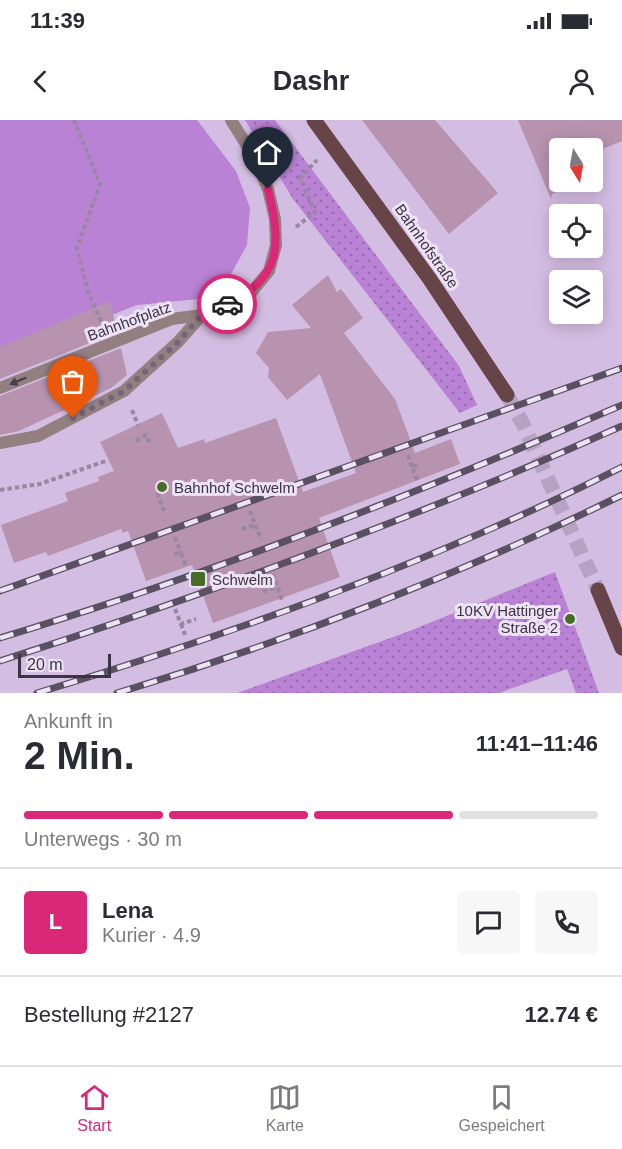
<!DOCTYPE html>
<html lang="de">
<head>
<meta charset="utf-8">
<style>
	body { margin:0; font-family:Helvetica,sans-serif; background:#f7f7f7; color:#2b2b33; height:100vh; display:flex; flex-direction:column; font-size:22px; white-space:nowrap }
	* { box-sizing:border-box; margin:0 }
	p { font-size:20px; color:#7c7c81 }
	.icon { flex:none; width:33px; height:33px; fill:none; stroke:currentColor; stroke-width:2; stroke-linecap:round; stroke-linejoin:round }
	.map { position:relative; height:573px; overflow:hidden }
	.drawer { display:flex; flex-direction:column; background:#fff; flex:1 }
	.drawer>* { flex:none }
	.needle { width:39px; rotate:169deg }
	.fabs { position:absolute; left:549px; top:18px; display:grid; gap:12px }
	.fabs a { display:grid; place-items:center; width:54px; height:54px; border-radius:6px; background:#fff; box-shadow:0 3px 15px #0003; font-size:30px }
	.scale { position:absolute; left:18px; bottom:15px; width:93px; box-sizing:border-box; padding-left:6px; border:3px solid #3d3443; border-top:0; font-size:16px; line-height:21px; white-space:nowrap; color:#3d3443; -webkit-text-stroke:4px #eee2f5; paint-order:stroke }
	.pin { position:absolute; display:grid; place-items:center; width:51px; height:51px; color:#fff; margin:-62px -26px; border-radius:50% 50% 50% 0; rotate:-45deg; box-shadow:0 0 6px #0007 }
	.pin .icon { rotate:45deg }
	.courier { position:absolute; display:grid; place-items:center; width:60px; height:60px; margin:-30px; border:4px solid #db2777; border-radius:50%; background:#fff; color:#222; box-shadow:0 2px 8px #0007 }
	.head em { font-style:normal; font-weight:700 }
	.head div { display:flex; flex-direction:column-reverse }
	.head { display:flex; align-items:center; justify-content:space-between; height:102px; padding:0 24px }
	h1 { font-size:39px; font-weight:700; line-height:45px }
	.bar { display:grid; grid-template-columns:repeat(4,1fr); gap:9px 6px; align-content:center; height:72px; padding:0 24px }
	.bar i { height:8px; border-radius:4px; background:#e1e1e2 }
	.bar .on { background:#db2777 }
	.bar p { grid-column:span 4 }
	.line { display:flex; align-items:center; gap:15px; padding:0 24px; border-top:2px solid #e1e1e2 }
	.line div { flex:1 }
	.round { display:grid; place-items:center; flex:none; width:63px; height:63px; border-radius:6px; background:#f7f7f7 }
	.status { display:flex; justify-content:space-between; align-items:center; height:42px; padding:0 30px; background:#fff; direction:ltr }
	.status svg { height:16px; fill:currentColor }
	header { display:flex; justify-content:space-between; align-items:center; height:78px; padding:0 24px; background:#fff; font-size:27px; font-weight:700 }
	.menu { display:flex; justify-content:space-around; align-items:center; height:84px; border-top:2px solid #e1e1e2; background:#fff; font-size:16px; color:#7c7c81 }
	.menu a { display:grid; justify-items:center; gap:3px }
	.menu .on { color:#db2777 }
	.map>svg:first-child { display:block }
	.grass { fill:url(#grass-dots) }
	.green { fill:#b982d5 }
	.building { fill:#b793af }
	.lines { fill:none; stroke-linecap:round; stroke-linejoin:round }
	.primary-tunnel { stroke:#b6a2c2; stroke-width:15; stroke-dasharray:15 8; stroke-linecap:butt }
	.path { stroke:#9886a2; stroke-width:4; stroke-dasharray:4.5 3; stroke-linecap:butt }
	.lane { stroke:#947f80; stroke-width:12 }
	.street { stroke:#947f80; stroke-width:12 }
	.primary { stroke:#674447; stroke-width:15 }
	.rail-casing { stroke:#5b4f62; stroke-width:7 }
	.rail { stroke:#eee2f5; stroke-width:4.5; stroke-dasharray:14; stroke-linecap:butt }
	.path-bridge { stroke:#9886a2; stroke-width:4; stroke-dasharray:4.5 3; stroke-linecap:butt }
	.oneway { fill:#4a3f4c }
	.done { stroke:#72647b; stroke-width:6; stroke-dasharray:0 10.8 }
	.route { stroke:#db2777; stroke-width:8 }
	.poi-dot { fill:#466d27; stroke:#eee2f5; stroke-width:2 }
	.labels { text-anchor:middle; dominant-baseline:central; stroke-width:6; stroke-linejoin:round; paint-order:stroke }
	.street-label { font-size:15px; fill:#3d3443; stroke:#eee2f5 }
	.poi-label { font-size:15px; fill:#3d3443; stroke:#eee2f5; text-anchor:start }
</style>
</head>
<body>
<div class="status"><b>11:39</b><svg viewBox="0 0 49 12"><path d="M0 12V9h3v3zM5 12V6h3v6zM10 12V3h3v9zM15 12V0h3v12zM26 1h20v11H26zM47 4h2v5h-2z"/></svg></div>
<header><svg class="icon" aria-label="back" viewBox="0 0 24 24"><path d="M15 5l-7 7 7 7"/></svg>Dashr<svg class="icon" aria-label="person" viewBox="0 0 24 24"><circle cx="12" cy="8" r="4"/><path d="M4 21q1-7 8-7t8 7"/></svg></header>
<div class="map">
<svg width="622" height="573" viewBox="0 0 622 573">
	<defs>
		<pattern id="grass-dots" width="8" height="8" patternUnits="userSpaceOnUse" patternTransform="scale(1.5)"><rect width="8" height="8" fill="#b982d5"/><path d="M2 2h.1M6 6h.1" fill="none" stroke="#986bae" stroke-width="1.8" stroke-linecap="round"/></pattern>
	</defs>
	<rect width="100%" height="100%" fill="#d4bde2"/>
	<path class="grass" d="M245,0H275L459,246L477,285L460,293L293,79Z
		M555,452L599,573H576L567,549L499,573H237L407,512Z"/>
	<path class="green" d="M0,0H197L236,51L250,88L247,125L225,165L200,179L137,185L0,239Z"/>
	<path class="building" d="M362,0H435L498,73L449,114Z
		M518,0H622V21L592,33V28H560V62L576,64L552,74L551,79Z
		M328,155L337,172L341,169L363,198L344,213L395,279L415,333L451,319L460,344L319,398L340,457L213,503L192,445L146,461L128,411L123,413L121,409L48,436L46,432L14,443L1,405L68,381L65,373L99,361L98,357L114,351L100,322L162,293L178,328L204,319L205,323L276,298L303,372L356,353L320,254L287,280L268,257L269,248L256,233L268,212L311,208L292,185Z
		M110,181L117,212L0,259V227Z
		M121,228L127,255L111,268L19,311L0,315V276Z"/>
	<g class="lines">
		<path class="primary-tunnel" d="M507,275L523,304L598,470"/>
		<path class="path" d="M74,0L100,64L77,128L88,171L102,204
			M296,107L315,92L300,58L317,40
			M132,290L138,305
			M408,335L412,347
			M417,360L412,347L420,344
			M0,370L40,364L108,340
			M163,370L157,372L164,391
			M250,391L261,420
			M242,409L255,405
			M175,417L181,433
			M174,434L181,433L186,447
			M273,454L282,480
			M263,472L277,467
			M175,489L181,504L196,499
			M181,504L185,515"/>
		<path class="lane" d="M0,323L38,316L124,271L178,222L202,195L250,174L269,151L276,125L275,99L268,69L254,37L231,0"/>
		<path class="street" d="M0,268L172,199L202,195"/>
		<path class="primary" d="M314,0L429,158L507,275
			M598,470L622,528"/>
		<g class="rail-casing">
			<path id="rail" d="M0,471L622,248
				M0,518C212,454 419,373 622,285
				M0,541C211,473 419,397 622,306
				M37,573C236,513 436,441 622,347
				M117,573C286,522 464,453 622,375"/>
		</g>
		<use href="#rail" class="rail"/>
		<path class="path-bridge" d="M136,321L146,315L150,323"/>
	</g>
	<defs><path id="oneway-solid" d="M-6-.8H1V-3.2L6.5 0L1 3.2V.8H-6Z" transform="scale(1.5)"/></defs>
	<use class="oneway" href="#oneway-solid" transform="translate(18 261) rotate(157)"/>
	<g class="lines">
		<path class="done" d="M73,298L124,271L178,222L202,195L227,184"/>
		<path class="route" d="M227,184C283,158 281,123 268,69"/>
	</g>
	<g class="poi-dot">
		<circle cx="162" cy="367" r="6"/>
		<rect x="190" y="451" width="16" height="16" rx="3"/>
		<circle cx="570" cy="499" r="6"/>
	</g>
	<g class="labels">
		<g class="street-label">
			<text transform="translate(427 126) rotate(55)">Bahnhofstraße</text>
			<text transform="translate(129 201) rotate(-20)">Bahnhofplatz</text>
		</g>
		<g class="poi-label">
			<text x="174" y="367">Bahnhof Schwelm</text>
			<text x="212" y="459">Schwelm</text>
			<text x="558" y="490" text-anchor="end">10KV Hattinger<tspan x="558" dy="17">Straße 2</tspan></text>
		</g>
	</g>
</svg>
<div class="fabs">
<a><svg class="needle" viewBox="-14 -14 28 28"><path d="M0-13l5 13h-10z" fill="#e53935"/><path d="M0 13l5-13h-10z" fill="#7c7c81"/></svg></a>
<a><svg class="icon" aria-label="locate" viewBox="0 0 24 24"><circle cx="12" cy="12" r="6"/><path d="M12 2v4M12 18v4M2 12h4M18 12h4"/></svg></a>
<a><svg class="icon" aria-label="layers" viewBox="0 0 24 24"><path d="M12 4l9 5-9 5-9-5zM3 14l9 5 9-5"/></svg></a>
</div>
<div class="scale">20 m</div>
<div class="pin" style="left:73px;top:298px;background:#ea580c"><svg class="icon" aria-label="bag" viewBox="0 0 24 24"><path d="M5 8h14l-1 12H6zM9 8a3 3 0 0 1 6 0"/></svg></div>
<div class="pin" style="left:268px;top:69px;background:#1f2937"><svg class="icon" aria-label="home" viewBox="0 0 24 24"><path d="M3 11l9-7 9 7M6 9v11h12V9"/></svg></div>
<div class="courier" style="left:227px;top:184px"><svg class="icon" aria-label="car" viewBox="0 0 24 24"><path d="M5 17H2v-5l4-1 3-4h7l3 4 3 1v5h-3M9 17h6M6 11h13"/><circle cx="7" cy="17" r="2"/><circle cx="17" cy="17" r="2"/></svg></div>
</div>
<section class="drawer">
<div class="head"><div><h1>2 Min.</h1><p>Ankunft in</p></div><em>11:41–11:46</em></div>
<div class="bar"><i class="on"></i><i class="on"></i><i class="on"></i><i></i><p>Unterwegs · 30 m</p></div>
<div class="line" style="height:108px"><b class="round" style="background:#db2777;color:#fff">L</b><div><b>Lena</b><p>Kurier · 4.9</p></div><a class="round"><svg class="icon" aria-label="chat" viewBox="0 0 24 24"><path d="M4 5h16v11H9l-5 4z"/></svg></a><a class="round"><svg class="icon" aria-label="phone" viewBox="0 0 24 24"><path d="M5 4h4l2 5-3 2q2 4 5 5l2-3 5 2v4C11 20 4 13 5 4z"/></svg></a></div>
<div class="line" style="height:78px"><div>Bestellung #2127</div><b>12.74 €</b></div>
</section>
<nav class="menu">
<a class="on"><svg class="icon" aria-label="home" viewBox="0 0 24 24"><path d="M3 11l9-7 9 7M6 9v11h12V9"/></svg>Start</a>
<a><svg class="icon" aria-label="map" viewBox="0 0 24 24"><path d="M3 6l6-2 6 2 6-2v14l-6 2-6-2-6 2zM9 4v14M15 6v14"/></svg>Karte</a>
<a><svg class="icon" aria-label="saved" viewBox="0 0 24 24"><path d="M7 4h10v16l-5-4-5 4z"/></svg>Gespeichert</a>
</nav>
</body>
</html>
